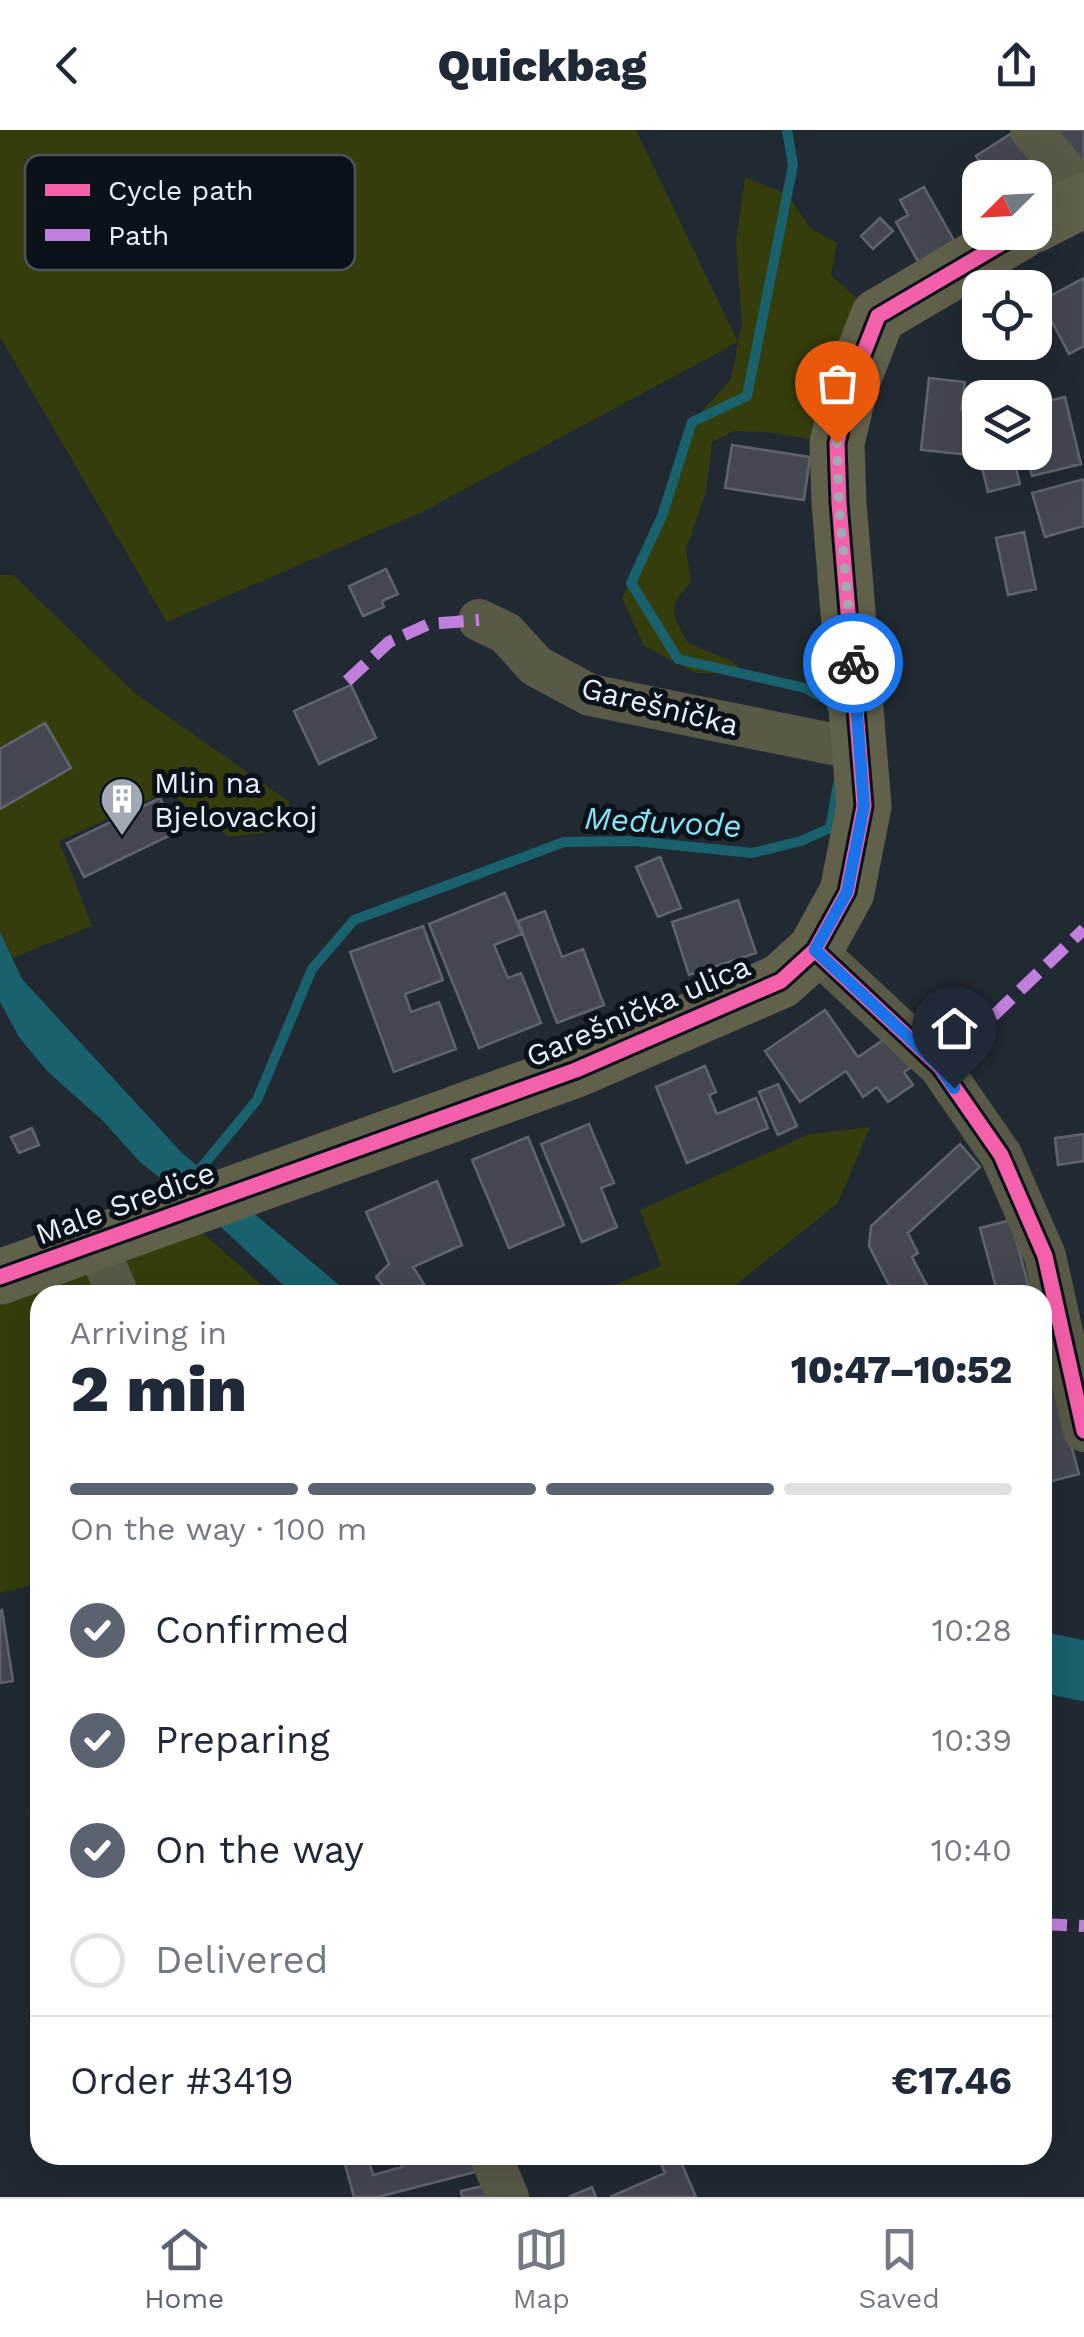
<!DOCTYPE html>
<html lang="en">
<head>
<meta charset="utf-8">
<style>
	body { margin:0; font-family:"Work Sans",sans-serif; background:#f2f2f3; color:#1f2937; height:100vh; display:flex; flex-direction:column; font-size:38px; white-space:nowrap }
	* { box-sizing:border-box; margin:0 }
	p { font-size:32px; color:#747a83 }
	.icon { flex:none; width:55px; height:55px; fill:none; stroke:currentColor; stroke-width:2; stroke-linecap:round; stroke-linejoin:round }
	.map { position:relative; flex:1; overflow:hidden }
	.side { position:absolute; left:30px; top:1155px; width:1022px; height:880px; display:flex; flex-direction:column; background:#fff; border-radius:30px; box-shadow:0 10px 40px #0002 }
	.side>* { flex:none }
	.needle { width:65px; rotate:246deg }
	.buttons { position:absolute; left:962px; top:30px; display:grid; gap:20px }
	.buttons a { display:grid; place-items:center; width:90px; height:90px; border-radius:20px; background:#fff; box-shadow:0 10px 40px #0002; font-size:50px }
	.pin { position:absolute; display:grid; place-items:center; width:85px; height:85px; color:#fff; margin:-102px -42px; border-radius:50% 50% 50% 0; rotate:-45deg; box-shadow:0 0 10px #0007 }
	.pin .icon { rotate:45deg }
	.courier { position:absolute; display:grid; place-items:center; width:100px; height:100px; margin:-50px; border:8px solid #1a73e8; border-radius:50%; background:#fff; color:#222; box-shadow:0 2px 12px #0007 }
	.overview em { font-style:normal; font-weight:800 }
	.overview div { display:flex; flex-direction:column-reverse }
	.overview { display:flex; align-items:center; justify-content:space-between; height:170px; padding:0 40px }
	h1 { font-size:65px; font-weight:800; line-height:75px }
	.bar { display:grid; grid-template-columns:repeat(4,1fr); gap:15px 10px; align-content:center; height:120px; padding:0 40px }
	.bar i { height:12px; border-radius:8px; background:#e0e1e3 }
	.bar .on { background:#5a636f }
	.bar p { grid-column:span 4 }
	.line { display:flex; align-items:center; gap:25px; padding:0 40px; border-top:2px solid #e0e1e3 }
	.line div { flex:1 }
	ol { padding:0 40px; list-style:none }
	li { display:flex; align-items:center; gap:30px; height:110px }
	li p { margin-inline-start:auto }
	li .icon { padding:10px; border-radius:50%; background:#5a636f; color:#fff; stroke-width:4 }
	li:last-child { color:#747a83 }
	li i { width:55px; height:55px; border:5px solid #e0e1e3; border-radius:50% }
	header { display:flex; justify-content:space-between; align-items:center; height:130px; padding:0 40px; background:#fff; font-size:45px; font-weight:800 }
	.tabs { display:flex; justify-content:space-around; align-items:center; height:140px; border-top:2px solid #e0e1e3; background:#fff; font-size:28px; color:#747a83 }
	.tabs a { display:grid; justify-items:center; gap:5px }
	.tabs .on { color:#5a636f }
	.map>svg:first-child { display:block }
	.green { fill:#343d0b }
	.water { fill:#18616d }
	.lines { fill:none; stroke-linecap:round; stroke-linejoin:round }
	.stream { stroke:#18616d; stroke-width:10 }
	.river { stroke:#18616d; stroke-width:60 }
	.building { fill:#444750; stroke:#60646c; stroke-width:2.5 }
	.minor { stroke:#595948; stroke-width:42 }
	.major { stroke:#60604b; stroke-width:55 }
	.quiet { stroke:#c07fdc; stroke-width:12; stroke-dasharray:25 12; stroke-linecap:butt }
	.cycleway-casing { stroke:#0b1118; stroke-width:21 }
	.cycleway { stroke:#f560ab; stroke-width:15 }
	.done { stroke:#a1aab4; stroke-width:10; stroke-dasharray:0 18 }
	.route { stroke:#1a73e8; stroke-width:12 }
	.labels { text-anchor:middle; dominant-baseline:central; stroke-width:10; stroke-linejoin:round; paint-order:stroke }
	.street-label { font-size:30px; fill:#e6f0fa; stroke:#0b1118 }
	.poi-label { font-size:30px; fill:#e6f0fa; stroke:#0b1118; text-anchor:start }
	.water-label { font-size:32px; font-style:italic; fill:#85e3f4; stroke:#0b1118 }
	.key { fill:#0b1118; stroke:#4d545c; stroke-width:2.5 }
	.key-label { font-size:28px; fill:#e6f0fa }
</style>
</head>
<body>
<header><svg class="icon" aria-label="back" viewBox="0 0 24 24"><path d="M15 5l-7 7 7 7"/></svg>Quickbag<svg class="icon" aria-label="share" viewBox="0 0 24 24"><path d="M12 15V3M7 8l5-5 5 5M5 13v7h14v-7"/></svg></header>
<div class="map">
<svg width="1084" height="2067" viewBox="0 0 1084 2067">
	<rect width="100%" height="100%" fill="#212932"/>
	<path class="green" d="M0,0H636L738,212L742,196L736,112L745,47L787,64L811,99L837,113L831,146L878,186L837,313L766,302L735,301L712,312L706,362L686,419L691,452C666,479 672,482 688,513L734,532L744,544L696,543L644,516L622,468L662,386L692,292L731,249L738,212L422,382L167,492L0,207Z
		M0,445H13L136,564L290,672L278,701L229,707L167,662L59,711L92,796L0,833Z
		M870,997L838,1073L723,1165H590L661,1136L640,1080L809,1004Z
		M180,1083L273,1165H40V1453L0,1463V1147Z"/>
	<path class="water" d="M0,802L22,849L181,1022L351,1165H294L209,1086L140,1032L103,991L47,941L19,907L0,872Z"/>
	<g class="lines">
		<path class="stream" d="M787,0L793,35L747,266L692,292L662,386L631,453L678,529L805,558L832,573V578
			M192,1049L257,970L312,839L354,790L564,712L634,711L752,723L801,711L830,698L838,654"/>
		<path class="river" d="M1042,1532L1084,1541"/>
	</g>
	<path class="building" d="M1051,0H1084V41Z
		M1010,4L1061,54L1035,70V48H990L976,26Z
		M924,57L956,114L920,135L896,92L908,85L900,70Z
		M880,88L893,101L873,119L861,106Z
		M1084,148V216L1069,224L1041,171Z
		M929,248L965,252L961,280L980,282V322H1012L1020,354L988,362L979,326L921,320Z
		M1065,267L1081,334L1032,346L1026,322H1035V274Z
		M732,315L810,327L804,370L725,358Z
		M1084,349V396L1045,407L1032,363Z
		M1024,402L1036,459L1008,465L996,408Z
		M386,439L398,464L382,471L384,477L363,486L349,456Z
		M351,555L376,608L319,634L294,581Z
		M45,593L71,638L0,679V619Z
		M160,668L177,702L84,747L67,713Z
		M660,727L681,778L658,787L636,737Z
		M505,763L522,804L494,815L508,848L521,843L541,893L479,918L429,794Z
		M738,770L756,823L689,845L672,792Z
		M545,781L562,827L583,819L604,875L557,893L518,791Z
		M423,796L443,850L405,864L411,882L439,872L456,919L394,942L350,822Z
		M825,880L858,927L892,904L913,936L904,942L913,955L888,972L877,957L863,967L846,941L800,972L765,921Z
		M705,936L716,962L709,965L717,984L756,968L768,998L687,1033L656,957Z
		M778,954L797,996L778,1005L759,962Z
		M589,994L614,1053L601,1058L617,1097L582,1112L541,1014Z
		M32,998L39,1015L19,1023L11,1007Z
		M1084,1004V1031L1058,1035L1055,1008Z
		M528,1007L564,1095L509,1118L472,1030Z
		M960,1014L980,1037L908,1103L918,1123L912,1127L932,1165H894L869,1116L871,1096Z
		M437,1051L462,1115L413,1137L424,1154L412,1165H391L376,1147L389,1134L366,1082Z
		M1011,1090L1031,1165H998L980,1098Z
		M1042,1206L1079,1344L1048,1352L1042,1332Z
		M2,1480L13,1551L0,1553V1481Z
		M40,1677V1698L36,1699L31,1679Z
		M367,2025L373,2045L402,2037L399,2025H474L479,2041L378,2067H354L344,2031Z
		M657,2025H678L696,2067H610L665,2043Z
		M492,2054L495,2067H462L461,2061Z
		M592,2057L596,2067H569Z"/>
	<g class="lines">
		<path class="minor" d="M1031,0L1084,63
			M479,490L506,503L536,536L590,565L837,615H860
			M815,820L940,937L1001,1025L1045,1126L1084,1301
			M96,1113L118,1165
			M490,2025L508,2067"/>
		<path class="major" d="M1035,95L1084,70
			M0,1147L576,940L781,851L815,820L847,762L864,676L839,373L837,313L850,258L878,186L1021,102"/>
		<path class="quiet" d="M347,551L389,512L429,494L479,490
			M940,937L1084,799
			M1042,1794L1084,1796"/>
		<g class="cycleway-casing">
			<path id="cycleway" d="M815,820L940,937L1001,1025L1045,1126L1084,1301
				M0,1147L576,940L781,851L815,820L847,762L864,676L839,373L837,313L850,258L878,186L1021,102"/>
		</g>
		<use href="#cycleway" class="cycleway"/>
	</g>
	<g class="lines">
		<path class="done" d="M837,313L839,373L853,533"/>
		<path class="route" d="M853,533L864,676L847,762L815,820L940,937L954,958"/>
	</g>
	<defs>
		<g id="building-pin" transform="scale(2.25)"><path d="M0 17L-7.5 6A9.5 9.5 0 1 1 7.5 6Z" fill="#a1aab4" stroke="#0b1118"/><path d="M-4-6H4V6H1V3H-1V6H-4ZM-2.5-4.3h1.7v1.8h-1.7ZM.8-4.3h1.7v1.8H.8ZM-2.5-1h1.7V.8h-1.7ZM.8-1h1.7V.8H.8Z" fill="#fff"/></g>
	</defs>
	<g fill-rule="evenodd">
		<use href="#building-pin" x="122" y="669"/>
	</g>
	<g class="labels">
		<g class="street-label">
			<text transform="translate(660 576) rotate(14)">Garešnička</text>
			<text transform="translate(638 881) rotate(-23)">Garešnička ulica</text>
			<text transform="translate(125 1073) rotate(-20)">Male Sredice</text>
		</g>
		<g class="poi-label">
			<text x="154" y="652">Mlin na<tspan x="154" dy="34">Bjelovackoj</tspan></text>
		</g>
		<g class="water-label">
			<text transform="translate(663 692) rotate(3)">Međuvode</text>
		</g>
	</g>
	<rect x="25" y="25" width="330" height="115" rx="15" class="key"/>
	<rect x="45" y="54" width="45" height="12" fill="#f560ab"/>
	<rect x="45" y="99" width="45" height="12" fill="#c07fdc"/>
	<g class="key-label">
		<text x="108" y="70">Cycle path</text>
		<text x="108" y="115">Path</text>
	</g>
</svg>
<div class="buttons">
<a><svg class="needle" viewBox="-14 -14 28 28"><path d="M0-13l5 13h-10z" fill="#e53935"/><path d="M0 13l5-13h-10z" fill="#747a83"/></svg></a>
<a><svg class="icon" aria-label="locate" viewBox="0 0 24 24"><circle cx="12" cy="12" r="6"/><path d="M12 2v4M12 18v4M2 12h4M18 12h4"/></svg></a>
<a><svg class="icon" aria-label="layers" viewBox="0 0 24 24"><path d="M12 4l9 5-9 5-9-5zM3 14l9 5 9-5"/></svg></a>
</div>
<div class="pin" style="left:837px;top:313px;background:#ea580c"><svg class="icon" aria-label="bag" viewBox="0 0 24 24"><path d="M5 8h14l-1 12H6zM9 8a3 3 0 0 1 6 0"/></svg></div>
<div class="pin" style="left:954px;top:958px;background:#1f2937"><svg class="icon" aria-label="home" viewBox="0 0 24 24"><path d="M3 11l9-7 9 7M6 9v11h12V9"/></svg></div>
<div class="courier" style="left:853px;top:533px"><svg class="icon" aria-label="bike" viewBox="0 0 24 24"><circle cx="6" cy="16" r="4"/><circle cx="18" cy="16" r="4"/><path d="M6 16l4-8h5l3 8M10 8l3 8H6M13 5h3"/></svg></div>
<section class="side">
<div class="overview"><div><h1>2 min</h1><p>Arriving in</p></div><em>10:47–10:52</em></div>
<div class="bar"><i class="on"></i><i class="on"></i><i class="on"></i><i></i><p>On the way · 100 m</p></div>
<ol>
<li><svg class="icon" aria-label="check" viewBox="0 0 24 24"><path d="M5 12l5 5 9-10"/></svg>Confirmed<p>10:28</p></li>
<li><svg class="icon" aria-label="check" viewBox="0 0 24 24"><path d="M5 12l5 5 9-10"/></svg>Preparing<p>10:39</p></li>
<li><svg class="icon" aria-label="check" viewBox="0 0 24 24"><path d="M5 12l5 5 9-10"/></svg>On the way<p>10:40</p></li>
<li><i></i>Delivered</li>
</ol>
<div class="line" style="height:130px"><div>Order #3419</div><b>€17.46</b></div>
</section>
</div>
<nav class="tabs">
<a class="on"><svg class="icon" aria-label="home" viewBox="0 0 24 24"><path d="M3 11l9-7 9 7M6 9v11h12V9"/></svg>Home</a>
<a><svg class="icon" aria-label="map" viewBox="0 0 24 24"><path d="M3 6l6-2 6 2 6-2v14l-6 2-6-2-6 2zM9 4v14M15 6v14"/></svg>Map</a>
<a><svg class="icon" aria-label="saved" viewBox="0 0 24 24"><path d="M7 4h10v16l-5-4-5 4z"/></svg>Saved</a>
</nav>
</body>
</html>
